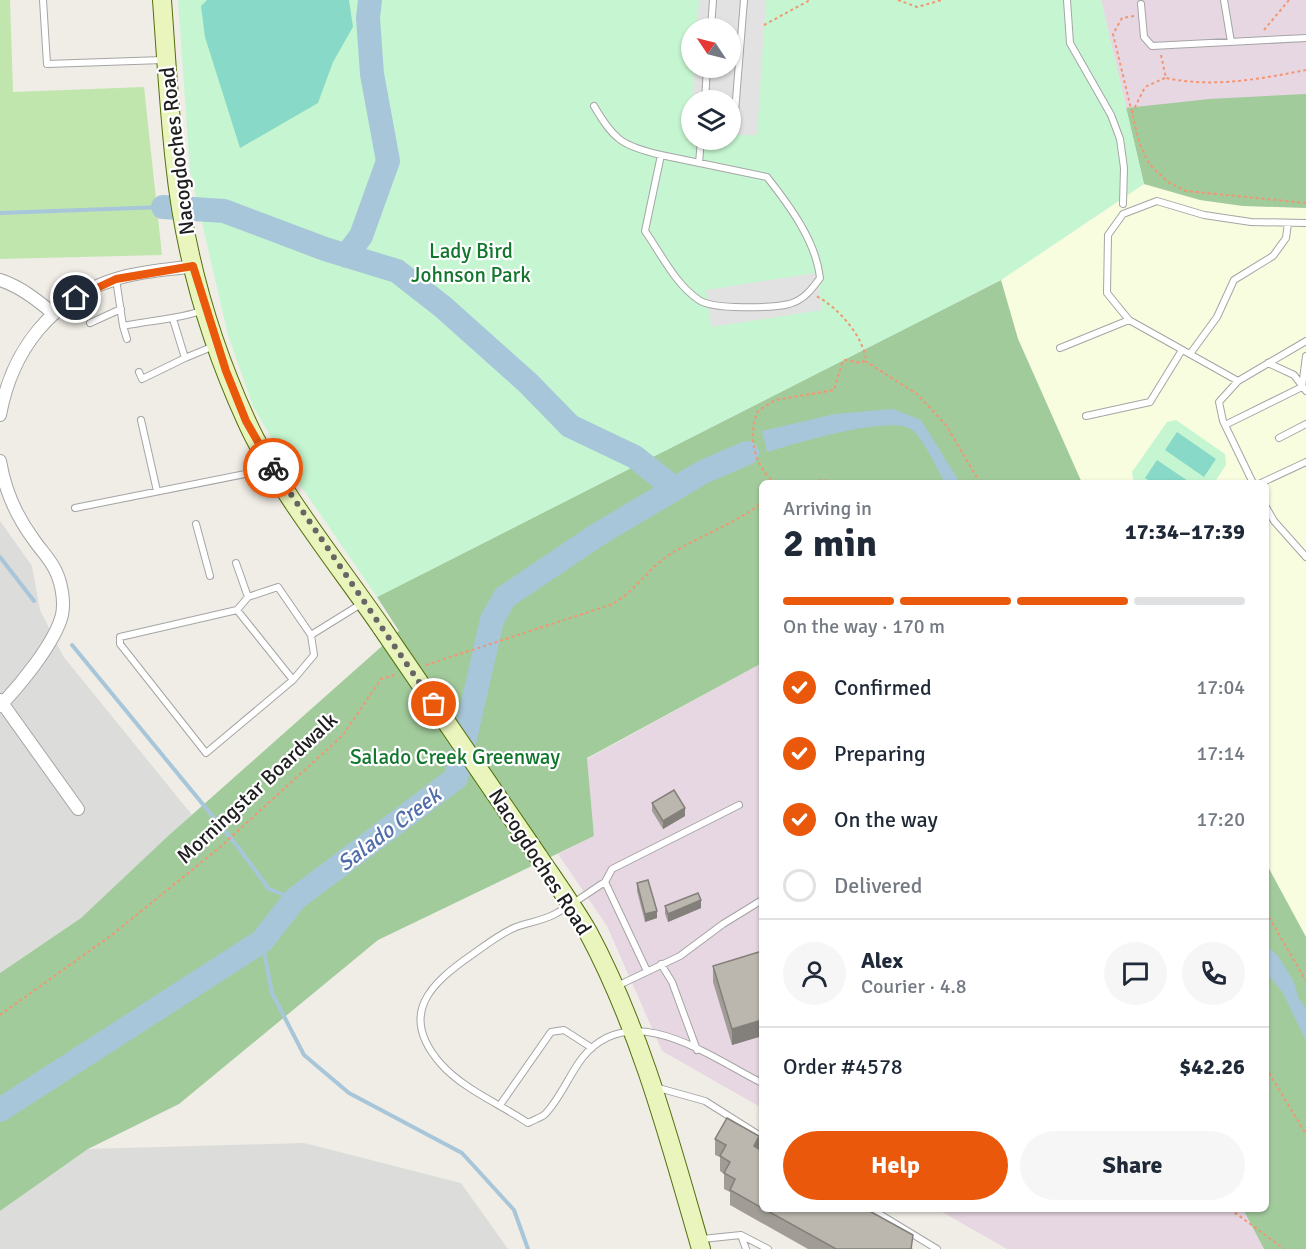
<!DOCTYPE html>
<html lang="en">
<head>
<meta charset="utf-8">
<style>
	body { margin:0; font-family:Signika,sans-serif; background:#f6f6f7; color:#1f2937; height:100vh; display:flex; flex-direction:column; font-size:22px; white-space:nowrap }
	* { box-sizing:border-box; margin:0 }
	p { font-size:20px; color:#747a83 }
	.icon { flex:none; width:33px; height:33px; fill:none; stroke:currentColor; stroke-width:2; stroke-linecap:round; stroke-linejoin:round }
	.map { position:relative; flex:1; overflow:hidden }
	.drawer { position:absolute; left:759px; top:480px; width:510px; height:732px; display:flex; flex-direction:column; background:#fff; border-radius:9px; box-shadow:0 2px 4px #0004 }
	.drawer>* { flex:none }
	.needle { width:39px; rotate:305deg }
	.tools { position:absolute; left:681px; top:18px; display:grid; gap:12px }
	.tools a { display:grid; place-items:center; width:60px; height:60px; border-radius:50%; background:#fff; box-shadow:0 2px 4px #0004; font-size:30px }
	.pin { position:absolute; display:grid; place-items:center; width:51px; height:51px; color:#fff; margin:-26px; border:3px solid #fff; border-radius:50%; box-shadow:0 2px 6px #0007 }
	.courier { position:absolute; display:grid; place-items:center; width:60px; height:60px; margin:-30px; border:4px solid #ea580c; border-radius:50%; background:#fff; color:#222; box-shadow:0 2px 8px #0007 }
	.overview em { font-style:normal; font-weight:800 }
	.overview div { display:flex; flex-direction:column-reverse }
	.overview { display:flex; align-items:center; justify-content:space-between; height:102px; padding:0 24px }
	h1 { font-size:39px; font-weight:800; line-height:45px }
	.bar { display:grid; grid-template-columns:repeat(4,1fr); gap:9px 6px; align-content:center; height:72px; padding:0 24px }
	.bar i { height:8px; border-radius:4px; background:#e0e1e3 }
	.bar .selected { background:#ea580c }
	.bar p { grid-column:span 4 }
	.line { display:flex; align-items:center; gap:15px; padding:0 24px; border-top:2px solid #e0e1e3 }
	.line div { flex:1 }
	.round { display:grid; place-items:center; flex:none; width:63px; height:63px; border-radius:32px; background:#f6f6f7 }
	ol { padding:0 24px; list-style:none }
	li { display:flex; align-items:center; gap:18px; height:66px }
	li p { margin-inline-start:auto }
	li .icon { padding:6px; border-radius:50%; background:#ea580c; color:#fff; stroke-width:4 }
	li:last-child { color:#747a83 }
	li i { width:33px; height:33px; border:3px solid #e0e1e3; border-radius:50% }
	.primary-button { display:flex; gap:12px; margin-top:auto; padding:12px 24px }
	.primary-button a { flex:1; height:69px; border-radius:36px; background:#ea580c; color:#fff; font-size:24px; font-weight:800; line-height:69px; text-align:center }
	.primary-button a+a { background:#f6f6f7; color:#1f2937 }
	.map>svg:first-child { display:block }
	.residential { fill:#dcdcdb }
	.industrial { fill:#e7d7e2 }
	.education { fill:#f8fde0 }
	.grass { fill:#c0e6ae }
	.forest { fill:#a2cb9c }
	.park { fill:#c5f6d1; fill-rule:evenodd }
	.pitch { fill:#88d9c7 }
	.parking { fill:#e2e2e2 }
	.water { fill:#a8c6da }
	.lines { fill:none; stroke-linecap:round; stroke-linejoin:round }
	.stream { stroke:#a8c6da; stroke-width:4 }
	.river { stroke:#a8c6da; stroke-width:24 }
	.service-casing { stroke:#a5a5a5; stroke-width:8 }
	.minor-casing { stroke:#a5a5a5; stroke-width:14 }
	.secondary-casing { stroke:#536f0c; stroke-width:20 }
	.path { stroke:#f19674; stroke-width:2; stroke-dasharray:3 3; stroke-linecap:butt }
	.service { stroke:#fff; stroke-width:6 }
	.minor { stroke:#fff; stroke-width:12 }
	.secondary { stroke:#e9f5bc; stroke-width:18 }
	.secondary-bridge-casing { stroke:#536f0c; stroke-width:20; stroke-linecap:butt }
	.secondary-bridge { stroke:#e9f5bc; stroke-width:18 }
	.wall { fill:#a19d96 }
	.shaded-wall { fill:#837f7a }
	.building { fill:#bbb6ae; stroke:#837f7a; stroke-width:1.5 }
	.done { stroke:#676664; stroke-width:6; stroke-dasharray:0 10.8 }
	.route { stroke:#ea580c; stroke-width:8 }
	.labels { text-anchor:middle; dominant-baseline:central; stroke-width:4.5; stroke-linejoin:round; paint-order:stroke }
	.street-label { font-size:21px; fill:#1e1e1e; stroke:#fff }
	.park-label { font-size:21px; fill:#12762c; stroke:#fff }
	.water-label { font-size:22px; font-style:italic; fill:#516ea8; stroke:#fff }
</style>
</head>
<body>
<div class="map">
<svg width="1306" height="1249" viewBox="0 0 1306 1249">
	<rect width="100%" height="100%" fill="#efede5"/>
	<path class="residential" d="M0,521L32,566L40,610L63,656L192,815L81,918L0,973Z
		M304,1143L461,1183L508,1249H0V1211L88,1149Z"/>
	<path class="industrial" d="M1101,0H1306V208L1144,184Z
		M762,663V1108L662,1051L607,926L558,854L594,836L587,759Z
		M937,1209H1243L1264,1249H1007Z"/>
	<path class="education" d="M1144,184L1200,200L1243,206L1306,208V937L1266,863V483H1082L1018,338L1001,280Z"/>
	<path class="grass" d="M0,0H10L13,92L144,87L162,255L0,259Z"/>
	<path class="forest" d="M1306,94V208L1243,206L1200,200L1144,184L1126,108L1209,99Z
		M1001,280L1018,339L1082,483H762V663L587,758L594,836L378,940L179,1104L88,1149L0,1211V973L81,918L167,837L399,631L377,597Z
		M1266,863L1306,937V1249H1264L1243,1209H1266Z"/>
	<path class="park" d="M178,0H1101L1144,184L1001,280L377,597L294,476L253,406L228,335L190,171ZM692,28H730V68H692ZM692,100H730V140H692Z
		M1176,420L1225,454L1226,465L1214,483H1139L1133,479L1132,472L1167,422Z"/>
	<path class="pitch" d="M207,0H349L353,27L333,62L318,103L240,148L205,37L201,6Z
		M1177,432L1216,459L1204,477L1165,450Z
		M1157,460L1191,483H1153L1145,478Z"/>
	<path class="parking" d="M699,0H766L757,135H731L730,100H692L695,68H730V28H697Z
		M816,273L822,310L711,327L706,290Z"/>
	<path class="water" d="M893,409L921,420L960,483H945C938,470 922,436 911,429C887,415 794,444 767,452L762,431L835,414Z
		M1266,945L1278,956L1294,982L1298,997L1306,1009V1041L1283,993L1266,972Z"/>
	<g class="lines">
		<path class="stream" d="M0,213L163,207
			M0,557L34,601
			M72,645L238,847L269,889L295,899
			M262,941L272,993L304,1055L349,1093L462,1153L514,1210L528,1249"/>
		<path class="river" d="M163,207L224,211L325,249L397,271L443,307L528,383L570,426L635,457L675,489
			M346,256L361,236L388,161L372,74L368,18L370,0
			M0,1110L262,941L295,899L456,778L492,620L505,597L597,535L703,472L747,453"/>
		<g class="service-casing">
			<path id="service" d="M43,0L47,64L163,60
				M1067,0L1070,43L1111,115L1120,139L1124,168L1123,204
				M1224,0L1231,42
				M1141,4L1144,37L1152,46L1306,38
				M711,28L713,0
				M705,100L707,68
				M594,106C614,140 622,146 661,155L645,231C661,254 676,285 699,300C713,310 772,308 789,304C804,300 812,289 820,278C816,241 789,205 767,177L661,155
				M730,133L734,125L744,0
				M699,163L701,140
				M116,279L123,326C150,320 177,320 204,310
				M173,319L185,358L214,346
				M90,323L121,309
				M123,326L127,339
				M1060,348L1129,320
				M1190,354L1217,317L1234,280L1273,256L1286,238L1288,223
				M1268,363L1294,375L1306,391
				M139,372L142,379L185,358
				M1238,381L1129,320L1107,293L1108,235L1123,214L1157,201L1204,215L1251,222L1306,223
				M1302,387L1306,356
				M1086,416L1150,402L1182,350
				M141,420L157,491
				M1225,425L1302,387
				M1279,438L1306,424
				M1253,483L1223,421L1219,402L1238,381L1306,341
				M1261,483L1306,462
				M1266,507L1274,521L1306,557
				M75,508L270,469
				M196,524L210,576
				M236,563L248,597L278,587L311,635L361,604
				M248,597L237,610L120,637V644L206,753L293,680L314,655L311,635
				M237,610L293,680
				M605,882L612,869L739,805
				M661,964L672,982L697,1050
				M647,971L605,882C589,892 572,905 555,914C542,921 529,922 516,927C501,933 487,944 473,954C431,983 397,1014 441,1064C463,1089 500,1104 528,1123C533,1120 540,1118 544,1115C559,1101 570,1073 583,1057C632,997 710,1057 762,1083
				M617,986L680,956L723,924L762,900
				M655,1087L705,1101L762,1137
				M500,1105L551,1032L564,1030L592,1048
				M871,1209L937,1249
				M741,1235L746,1249
				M702,1239L741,1235L768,1249"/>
		</g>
		<g class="minor-casing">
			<path id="minor" d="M0,280C21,287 37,300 54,314
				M0,415C12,350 51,299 116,279C140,271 168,270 193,266
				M0,461C5,491 16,516 34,540C40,549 48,557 53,566C61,579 65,600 62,615C55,643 20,685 0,706
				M0,700L78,809"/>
		</g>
		<g class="secondary-casing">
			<path id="secondary" d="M162,0C166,54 169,109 175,163C184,250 209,339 246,420C277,489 338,564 382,628
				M538,856C555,881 573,906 588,932C641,1031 670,1142 701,1249"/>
		</g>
		<path class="path" d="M898,0L917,7L942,0
			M1134,16L1122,18L1113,34L1139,142L1149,164L1168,182L1186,191L1306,203
			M764,25L810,0
			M1264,30L1289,0
			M1161,55L1166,78C1213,88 1260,79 1306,70
			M1132,113L1145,87L1165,78
			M865,361L917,394L946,425L980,483
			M776,483C754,469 747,433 758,411L775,400L834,390L842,363L845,360L861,363L866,359C862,335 838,307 816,296
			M795,483L825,480L831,483
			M426,665L610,605C633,594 645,572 666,557C697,536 730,527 762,503
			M1266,912L1306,981
			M0,1015L113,934L219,848L343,735L381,679L395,675
			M1266,1068L1306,1134
			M1230,1209L1284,1249"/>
		<use href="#service" class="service"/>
		<use href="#minor" class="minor"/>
		<use href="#secondary" class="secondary"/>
		<g class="secondary-bridge-casing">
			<path id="secondary-bridge" d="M382,628L538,856"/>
		</g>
		<use href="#secondary-bridge" class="secondary-bridge"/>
	</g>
	<path class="wall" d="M652,803L685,816L663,829L652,811Z
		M637,883L657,918L645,922L637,891Z
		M665,906L701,908L668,922L665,914Z
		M762,951V1036L732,1045L713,982V966Z
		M715,1139L759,1149L762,1151V1209H866L913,1249H808L730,1205V1192L724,1189V1174L720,1171V1157L715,1155Z"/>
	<path class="shaded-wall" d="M685,808V816L663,829V821Z
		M701,900V908L668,922V914Z
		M657,911V918L645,922V914Z
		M762,1020V1036L732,1045V1029Z
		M759,1136V1152L754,1146Z"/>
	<path class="building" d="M674,790L685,808L663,821L652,803Z
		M648,880L657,911L645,914L637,883Z
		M698,893L701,900L668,914L665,906Z
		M762,951V1020L732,1029L713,966Z
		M727,1118L759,1136L754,1146L762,1151V1208L730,1190L735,1179L724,1173L730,1162L720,1156L726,1145L715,1139Z
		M764,1209H866L913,1235L911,1249H836Z"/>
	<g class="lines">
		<path class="done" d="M273,468L434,704"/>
		<path class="route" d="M76,298L116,279L193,266L226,371L246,421L273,468"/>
	</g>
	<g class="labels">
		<g class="street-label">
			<text transform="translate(177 151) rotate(-97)">Nacogdoches Road</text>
			<text transform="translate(257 788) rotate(-43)">Morningstar Boardwalk</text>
			<text transform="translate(540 862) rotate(57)">Nacogdoches Road</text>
		</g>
		<g class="park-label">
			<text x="471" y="251">Lady Bird<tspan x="471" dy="24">Johnson Park</tspan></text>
			<text x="455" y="757">Salado Creek Greenway</text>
		</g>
		<g class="water-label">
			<text transform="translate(389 829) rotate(-37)">Salado Creek</text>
		</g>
	</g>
</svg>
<div class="tools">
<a><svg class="needle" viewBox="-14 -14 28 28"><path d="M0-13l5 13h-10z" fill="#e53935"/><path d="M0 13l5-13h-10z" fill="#747a83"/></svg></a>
<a><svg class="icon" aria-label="layers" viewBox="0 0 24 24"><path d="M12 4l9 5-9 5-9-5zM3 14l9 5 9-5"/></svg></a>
</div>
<div class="pin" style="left:434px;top:704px;background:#ea580c"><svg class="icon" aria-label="bag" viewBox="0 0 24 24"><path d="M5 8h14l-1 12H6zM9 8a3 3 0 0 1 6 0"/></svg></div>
<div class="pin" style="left:76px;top:298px;background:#1f2937"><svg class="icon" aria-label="home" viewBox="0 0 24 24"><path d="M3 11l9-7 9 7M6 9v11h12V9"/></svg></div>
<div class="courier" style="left:273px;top:468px"><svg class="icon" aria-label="bike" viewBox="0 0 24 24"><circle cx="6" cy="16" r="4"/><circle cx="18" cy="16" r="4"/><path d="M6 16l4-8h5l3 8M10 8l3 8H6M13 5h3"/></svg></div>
<section class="drawer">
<div class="overview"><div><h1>2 min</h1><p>Arriving in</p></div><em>17:34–17:39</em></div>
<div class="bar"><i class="selected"></i><i class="selected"></i><i class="selected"></i><i></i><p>On the way · 170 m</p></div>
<ol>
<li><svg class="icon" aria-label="check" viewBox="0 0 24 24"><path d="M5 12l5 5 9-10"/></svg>Confirmed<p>17:04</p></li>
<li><svg class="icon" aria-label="check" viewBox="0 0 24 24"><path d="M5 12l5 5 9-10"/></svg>Preparing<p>17:14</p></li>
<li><svg class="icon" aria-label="check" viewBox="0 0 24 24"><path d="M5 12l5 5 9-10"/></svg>On the way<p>17:20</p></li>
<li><i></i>Delivered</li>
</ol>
<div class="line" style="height:108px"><a class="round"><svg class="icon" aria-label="person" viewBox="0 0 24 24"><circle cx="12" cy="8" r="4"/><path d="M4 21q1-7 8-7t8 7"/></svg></a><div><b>Alex</b><p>Courier · 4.8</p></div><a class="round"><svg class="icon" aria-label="chat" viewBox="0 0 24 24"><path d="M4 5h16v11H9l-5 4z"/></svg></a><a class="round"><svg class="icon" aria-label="phone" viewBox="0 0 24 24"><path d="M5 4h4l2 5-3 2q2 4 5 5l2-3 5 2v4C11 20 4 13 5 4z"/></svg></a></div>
<div class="line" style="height:78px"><div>Order #4578</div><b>$42.26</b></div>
<div class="primary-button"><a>Help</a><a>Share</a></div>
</section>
</div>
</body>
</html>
